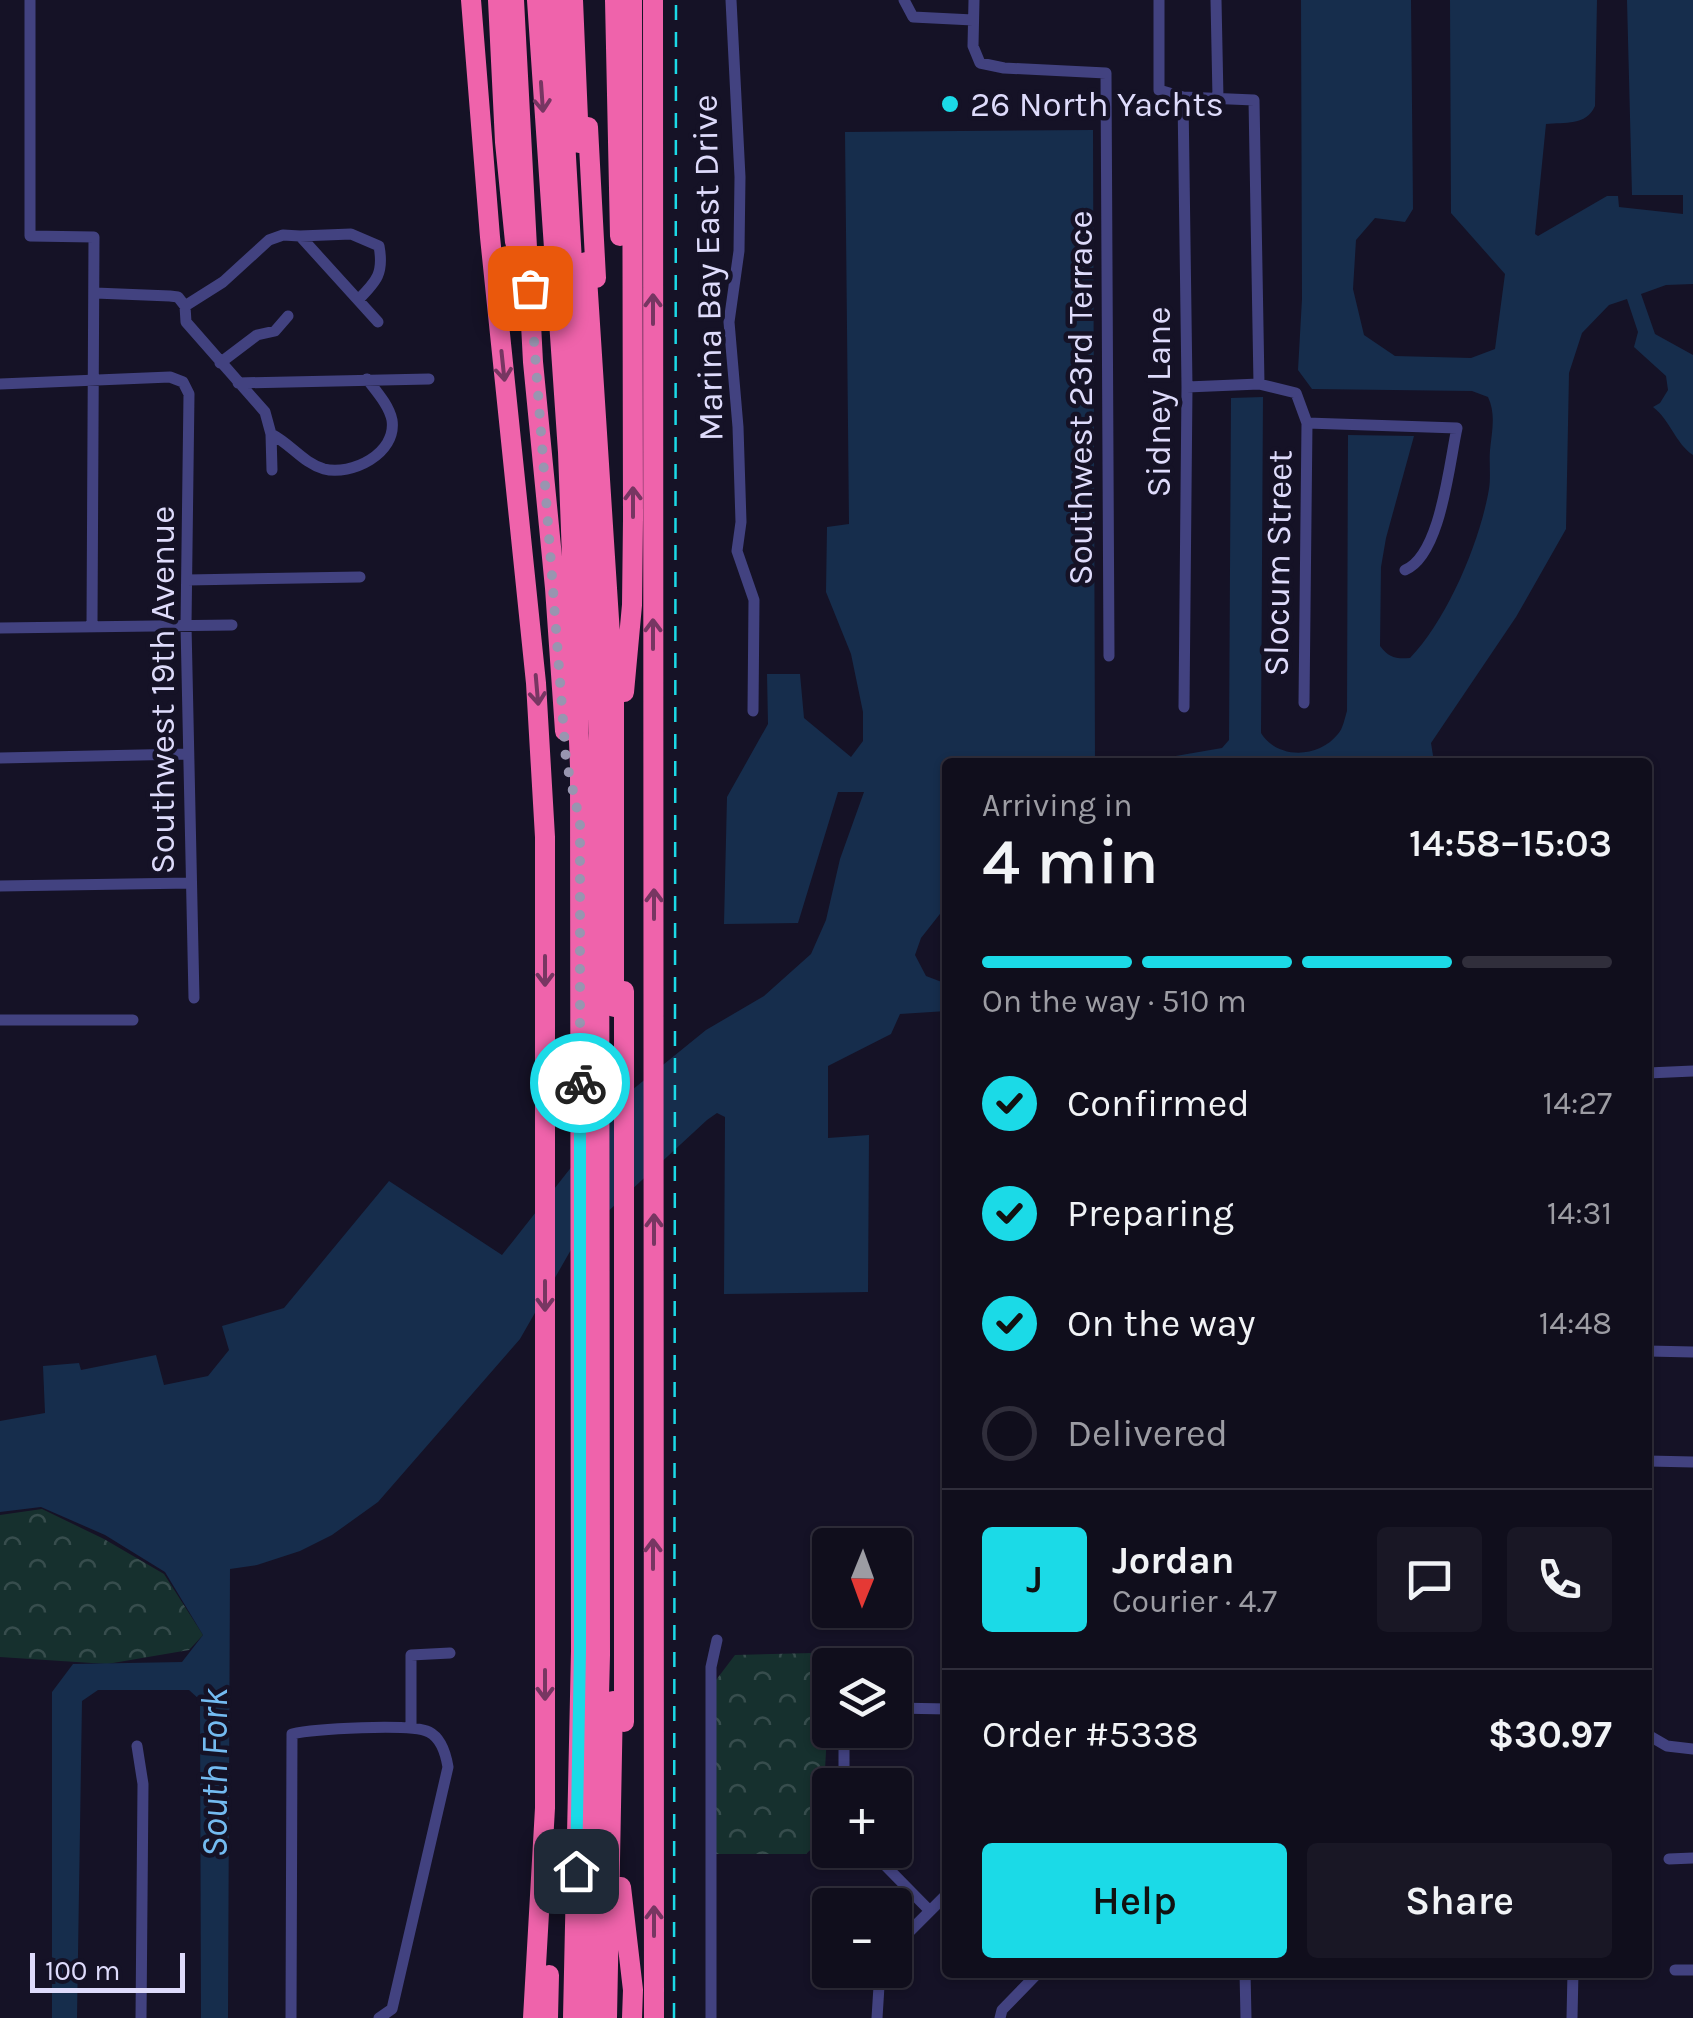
<!DOCTYPE html>
<html lang="en">
<head>
<meta charset="utf-8">
<style>
	body { margin:0; font-family:Karla,sans-serif; background:#191725; color:#f1f3f6; height:100vh; display:flex; flex-direction:column; font-size:38px; white-space:nowrap }
	* { box-sizing:border-box; margin:0 }
	p { font-size:32px; color:#9c9ca3 }
	.icon { flex:none; width:55px; height:55px; fill:none; stroke:currentColor; stroke-width:2; stroke-linecap:round; stroke-linejoin:round }
	.map { position:relative; flex:1; overflow:hidden }
	.panel { position:absolute; left:942px; top:758px; width:710px; height:1220px; display:flex; flex-direction:column; background:#100e1c; border-radius:10px; box-shadow:0 2px 8px #0004,0 0 0 2px #302e3b }
	.panel>* { flex:none }
	.needle { width:65px; rotate:181deg }
	.controls { position:absolute; left:812px; top:1528px; display:grid; gap:20px }
	.controls a { display:grid; place-items:center; width:100px; height:100px; border-radius:10px; background:#100e1c; box-shadow:0 2px 8px #0004,0 0 0 2px #302e3b; font-size:50px }
	.scale { position:absolute; left:30px; bottom:25px; width:155px; box-sizing:border-box; padding-left:10px; border:5px solid #dedbfb; border-top:0; font-size:28px; line-height:35px; white-space:nowrap; color:#dedbfb; -webkit-text-stroke:8px #151226; paint-order:stroke }
	.pin { position:absolute; display:grid; place-items:center; width:85px; height:85px; color:#fff; margin:-42px; border-radius:20px; box-shadow:0 5px 15px #0006 }
	.courier { position:absolute; display:grid; place-items:center; width:100px; height:100px; margin:-50px; border:8px solid #1bdae7; border-radius:50%; background:#fff; color:#222; box-shadow:0 2px 12px #0007 }
	.overview em { font-style:normal; font-weight:600 }
	.overview div { display:flex; flex-direction:column-reverse }
	.overview { display:flex; align-items:center; justify-content:space-between; height:170px; padding:0 40px }
	h1 { font-size:65px; font-weight:600; line-height:75px }
	.bar { display:grid; grid-template-columns:repeat(4,1fr); gap:15px 10px; align-content:center; height:120px; padding:0 40px }
	.bar i { height:12px; border-radius:8px; background:#302e3b }
	.bar .current { background:#1bdae7 }
	.bar p { grid-column:span 4 }
	.line { display:flex; align-items:center; gap:25px; padding:0 40px; border-top:2px solid #302e3b }
	.line div { flex:1 }
	.round { display:grid; place-items:center; flex:none; width:105px; height:105px; border-radius:10px; background:#191725 }
	ol { padding:0 40px; list-style:none }
	li { display:flex; align-items:center; gap:30px; height:110px }
	li p { margin-inline-start:auto }
	li .icon { padding:10px; border-radius:50%; background:#1bdae7; color:#111; stroke-width:4 }
	li:last-child { color:#9c9ca3 }
	li i { width:55px; height:55px; border:5px solid #302e3b; border-radius:50% }
	.cta { display:flex; gap:20px; margin-top:auto; padding:20px 40px }
	.cta a { flex:1; height:115px; border-radius:10px; background:#1bdae7; color:#111; font-size:40px; font-weight:600; line-height:115px; text-align:center }
	.cta a+a { background:#191725; color:#f1f3f6 }
	.map>svg:first-child { display:block }
	.park { fill:url(#park-crowns) }
	.water { fill:#162d4c }
	.lines { fill:none; stroke-linecap:round; stroke-linejoin:round }
	.street { stroke:#424280; stroke-width:11 }
	.highway { stroke:#ef63ab; stroke-width:20 }
	.rail { stroke:#1bdae7; stroke-width:2.5; stroke-dasharray:15 12; stroke-linecap:butt }
	.oneway { stroke:#773662 }
	.done { stroke:#9895b0; stroke-width:10; stroke-dasharray:0 18 }
	.route { stroke:#1bdae7; stroke-width:12 }
	.poi-dot { fill:#1bdae7; stroke:#151226; stroke-width:4 }
	.labels { text-anchor:middle; dominant-baseline:central; stroke-width:9; stroke-linejoin:round; paint-order:stroke }
	.poi-label { font-size:35px; fill:#dedbfb; stroke:#151226; text-anchor:start }
	.street-label { font-size:35px; fill:#dedbfb; stroke:#151226 }
	.water-label { font-size:38px; font-style:italic; fill:#74bbf1; stroke:#151226 }
</style>
</head>
<body>
<div class="map">
<svg width="1693" height="2018" viewBox="0 0 1693 2018">
	<defs>
		<pattern id="park-crowns" width="20" height="18" patternUnits="userSpaceOnUse" patternTransform="scale(2.5)"><rect width="20" height="18" fill="#16302e"/><path d="M2 6a3 3 0 1 1 6 0M12 15a3 3 0 1 1 6 0" fill="none" stroke="#374d4d"/></pattern>
	</defs>
	<rect width="100%" height="100%" fill="#151226"/>
	<path class="park" d="M42,1509L104,1539L164,1574L203,1635L189,1650L107,1664L0,1657V1515Z
		M813,1653L830,1681L821,1840L806,1854H715L716,1680L735,1655Z"/>
	<path class="water" d="M1301,0H1411L1413,209L1405,222L1375,218L1356,240L1353,289L1364,335L1395,356L1471,358L1495,349L1505,274L1451,213L1450,0H1597L1595,106C1586,126 1565,122 1546,124L1535,234L1538,236L1607,196H1618L1619,207L1683,214V195H1632L1627,0H1693V284L1666,285L1641,294L1655,334L1693,355V455C1675,443 1671,421 1653,407L1660,403L1668,390L1666,376L1634,347L1638,332L1627,299L1609,305L1582,333L1569,373L1566,529L1516,617L1431,743L1434,762H1141L1222,748L1229,740L1231,398L1263,397L1261,733C1277,759 1318,759 1338,734C1343,729 1345,717 1347,711L1348,435L1414,436L1386,538L1381,567L1380,646C1389,658 1396,659 1410,658C1447,620 1480,542 1489,489C1491,477 1489,463 1490,450C1492,431 1496,414 1488,397L1472,391L1312,389L1298,370L1302,299Z
		M1093,130L1095,762H948L947,905L921,938L915,955L926,976L947,984V1011L900,1014L891,1034L828,1066V1138L869,1135L868,1292L724,1294L725,1117L717,1113L707,1120L576,1241L520,1339L378,1502L332,1535L300,1551L257,1565L230,1569L228,2018H201L200,1700L189,1690H98L82,1701L77,2018H52V1692L73,1664L182,1662L203,1635L165,1572L105,1535L41,1507L0,1512V1421L45,1413L43,1366L79,1363L81,1370L156,1355L164,1385L208,1376L229,1350L222,1326L284,1308L389,1181L502,1255L632,1090L706,1030L764,996L811,954L826,920L840,859L864,792H838L798,923L724,924L727,797L768,724L767,674H800L804,718L851,757L863,741V712L851,654L826,592L827,527L849,524L845,132Z"/>
	<g class="lines">
		<path class="street" d="M30,0V236L94,237L92,625
			M731,0L740,177L739,251L729,322L738,427L741,522L737,551L754,600L753,711
			M904,0L913,17L973,20
			M974,0L973,46L980,63L1004,68L1106,73L1109,656
			M1159,0V90L1183,97L1254,100L1259,384
			M1216,0L1218,98
			M1183,97L1187,387L1184,707
			M300,236L351,234L379,246C384,273 377,281 358,300
			M95,293L170,296L178,297L185,306L223,282L269,240L283,235L300,236L378,322
			M185,306L186,322L265,412L271,434C291,444 303,463 324,469C351,476 397,454 392,420C389,405 376,391 367,379
			M220,363L257,335L275,331L288,316
			M238,383L429,379
			M0,384L170,377L183,382L189,394L186,625L194,998
			M1187,387L1259,384L1296,393L1307,423L1457,428C1449,464 1441,555 1405,570
			M271,434L272,470
			M187,580L360,577
			M0,628L232,625
			M1304,703L1307,423
			M0,758L187,754
			M0,886L191,883
			M0,1020H133
			M1648,1073L1693,1071
			M1648,1351L1693,1352
			M1648,1461L1693,1462
			M895,1708L948,1709
			M411,1728V1655L450,1653
			M1648,1735L1667,1746L1693,1749
			M137,1746L143,1784L141,2018
			M844,1785V1730
			M870,1850L929,1910
			M1669,1859L1693,1858
			M895,1946L948,1893
			M1675,1970H1693
			M1245,1972L1246,2018
			M291,2018L292,1734C313,1729 411,1723 429,1732C441,1738 446,1755 448,1767L392,2009L379,2018
			M711,2018V1667L717,1640
			M877,2018L880,1970
			M1000,2018L1002,2010L1039,1972
			M1572,2018L1573,1972"/>
		<path class="highway" d="M471,0L490,237L536,683L545,837V1808L533,2018
			M498,0L505,142L515,242
			M514,0L533,362L555,588L565,731
			M537,0L568,452L580,767L581,1651L573,2018
			M557,0L599,733L600,1655L591,2018
			M573,0L579,143
			M615,0L620,236
			M653,0L654,2018
			M588,127L596,278
			M586,262L614,697V1007
			M624,692L632,605L633,519L632,0
			M624,991V1722
			M621,1887L633,1990L632,2018
			M548,2018L549,1975
			M607,2018L613,1701"/>
		<path class="rail" d="M674,2018L676,0"/>
	</g>
	<defs><path id="oneway-shaft" d="M-6 0H5M1.5-3L5.5 0L1.5 3" fill="none" stroke-width="1.6" stroke-linecap="round" stroke-linejoin="round" transform="scale(2.5)"/></defs>
	<g class="oneway">
		<use href="#oneway-shaft" transform="translate(542 97) rotate(86)"/>
		<use href="#oneway-shaft" transform="translate(653 309) rotate(-90)"/>
		<use href="#oneway-shaft" transform="translate(503 366) rotate(84)"/>
		<use href="#oneway-shaft" transform="translate(633 502) rotate(-90)"/>
		<use href="#oneway-shaft" transform="translate(653 634) rotate(-90)"/>
		<use href="#oneway-shaft" transform="translate(537 690) rotate(85)"/>
		<use href="#oneway-shaft" transform="translate(654 904) rotate(-90)"/>
		<use href="#oneway-shaft" transform="translate(545 971) rotate(90)"/>
		<use href="#oneway-shaft" transform="translate(654 1229) rotate(-90)"/>
		<use href="#oneway-shaft" transform="translate(545 1296) rotate(90)"/>
		<use href="#oneway-shaft" transform="translate(653 1554) rotate(-90)"/>
		<use href="#oneway-shaft" transform="translate(545 1685) rotate(90)"/>
		<use href="#oneway-shaft" transform="translate(654 1921) rotate(-90)"/>
	</g>
	<g class="lines">
		<path class="done" d="M530,288L566,760L580,822V1083"/>
		<path class="route" d="M576,1871L580,1651V1083"/>
	</g>
	<circle class="poi-dot" cx="950" cy="104" r="10"/>
	<g class="labels">
		<g class="poi-label">
			<text x="970" y="104">26 North Yachts</text>
		</g>
		<g class="street-label">
			<text transform="translate(708 268) rotate(-91)">Marina Bay East Drive</text>
			<text transform="translate(1080 398) rotate(-90)">Southwest 23rd Terrace</text>
			<text transform="translate(1158 402) rotate(-90)">Sidney Lane</text>
			<text transform="translate(1278 563) rotate(-89)">Slocum Street</text>
			<text transform="translate(162 690) rotate(-90)">Southwest 19th Avenue</text>
		</g>
		<g class="water-label">
			<text transform="translate(214 1773) rotate(-90)">South Fork</text>
		</g>
	</g>
</svg>
<div class="controls">
<a><svg class="needle" viewBox="-14 -14 28 28"><path d="M0-13l5 13h-10z" fill="#e53935"/><path d="M0 13l5-13h-10z" fill="#9c9ca3"/></svg></a>
<a><svg class="icon" aria-label="layers" viewBox="0 0 24 24"><path d="M12 4l9 5-9 5-9-5zM3 14l9 5 9-5"/></svg></a>
<a>+</a>
<a>−</a>
</div>
<div class="scale">100 m</div>
<div class="pin" style="left:530px;top:288px;background:#ea580c"><svg class="icon" aria-label="bag" viewBox="0 0 24 24"><path d="M5 8h14l-1 12H6zM9 8a3 3 0 0 1 6 0"/></svg></div>
<div class="pin" style="left:576px;top:1871px;background:#1f2937"><svg class="icon" aria-label="home" viewBox="0 0 24 24"><path d="M3 11l9-7 9 7M6 9v11h12V9"/></svg></div>
<div class="courier" style="left:580px;top:1083px"><svg class="icon" aria-label="bike" viewBox="0 0 24 24"><circle cx="6" cy="16" r="4"/><circle cx="18" cy="16" r="4"/><path d="M6 16l4-8h5l3 8M10 8l3 8H6M13 5h3"/></svg></div>
<section class="panel">
<div class="overview"><div><h1>4 min</h1><p>Arriving in</p></div><em>14:58–15:03</em></div>
<div class="bar"><i class="current"></i><i class="current"></i><i class="current"></i><i></i><p>On the way · 510 m</p></div>
<ol>
<li><svg class="icon" aria-label="check" viewBox="0 0 24 24"><path d="M5 12l5 5 9-10"/></svg>Confirmed<p>14:27</p></li>
<li><svg class="icon" aria-label="check" viewBox="0 0 24 24"><path d="M5 12l5 5 9-10"/></svg>Preparing<p>14:31</p></li>
<li><svg class="icon" aria-label="check" viewBox="0 0 24 24"><path d="M5 12l5 5 9-10"/></svg>On the way<p>14:48</p></li>
<li><i></i>Delivered</li>
</ol>
<div class="line" style="height:180px"><b class="round" style="background:#1bdae7;color:#111">J</b><div><b>Jordan</b><p>Courier · 4.7</p></div><a class="round"><svg class="icon" aria-label="chat" viewBox="0 0 24 24"><path d="M4 5h16v11H9l-5 4z"/></svg></a><a class="round"><svg class="icon" aria-label="phone" viewBox="0 0 24 24"><path d="M5 4h4l2 5-3 2q2 4 5 5l2-3 5 2v4C11 20 4 13 5 4z"/></svg></a></div>
<div class="line" style="height:130px"><div>Order #5338</div><b>$30.97</b></div>
<div class="cta"><a>Help</a><a>Share</a></div>
</section>
</div>
</body>
</html>
